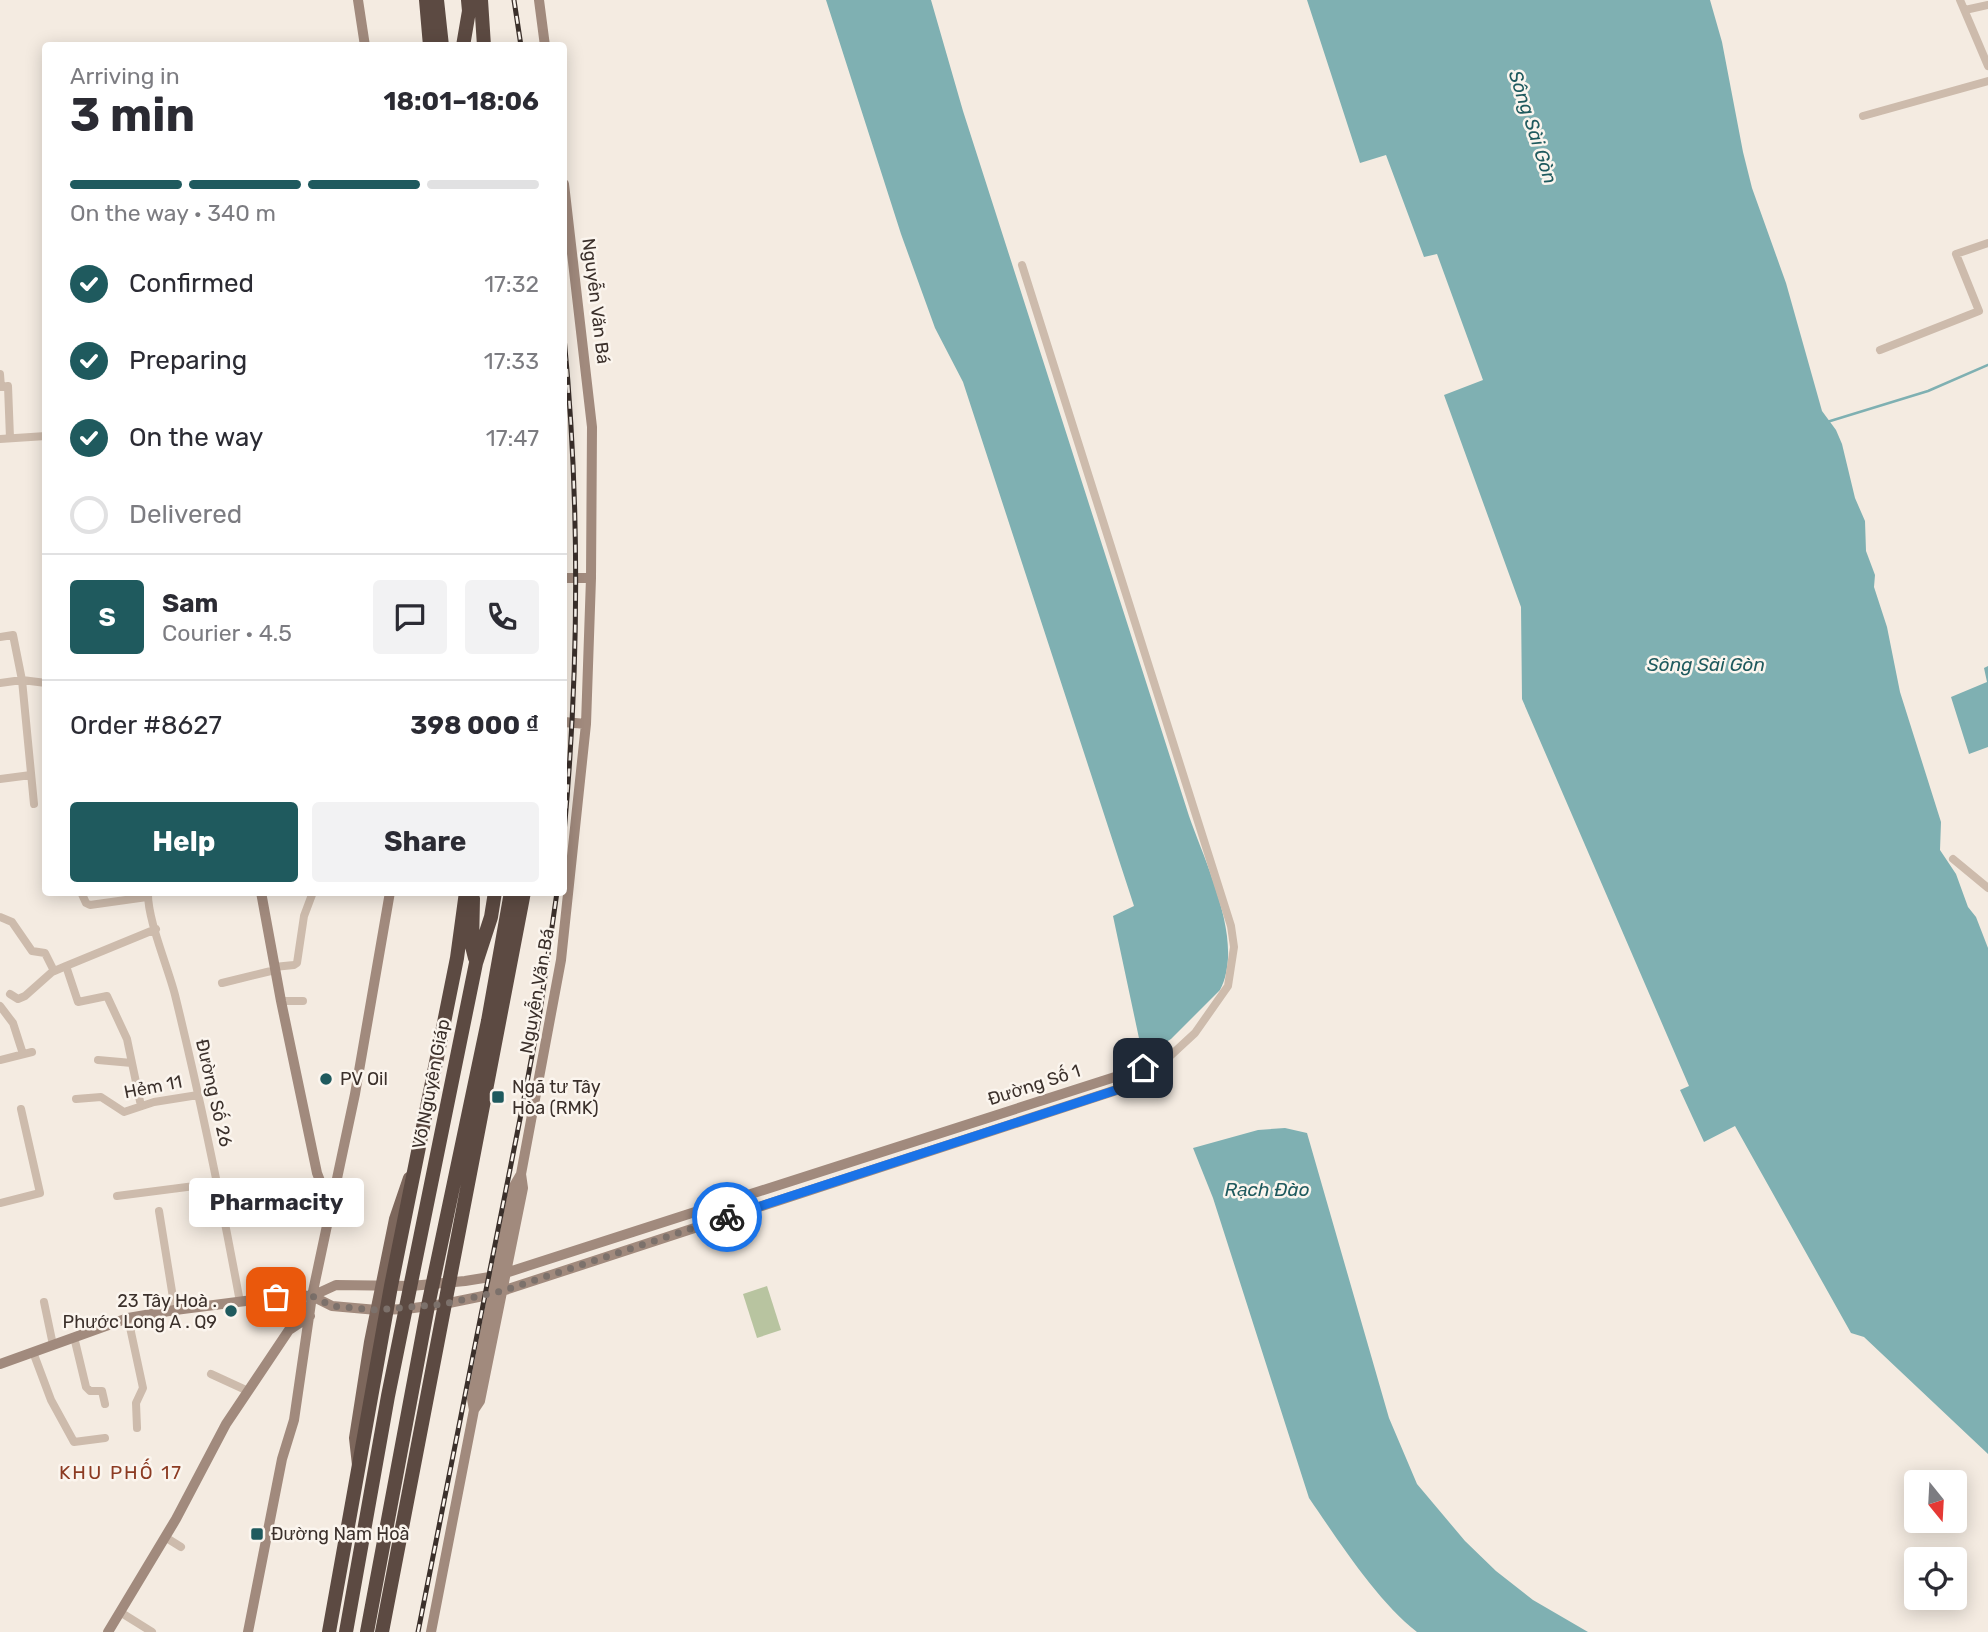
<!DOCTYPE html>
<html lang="en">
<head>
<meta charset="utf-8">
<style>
	body { margin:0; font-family:Rubik,sans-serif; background:#f2f2f3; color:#2b2b33; height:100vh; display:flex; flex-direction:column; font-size:26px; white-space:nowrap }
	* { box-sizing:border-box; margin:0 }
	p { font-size:23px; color:#7c7c81 }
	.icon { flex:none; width:38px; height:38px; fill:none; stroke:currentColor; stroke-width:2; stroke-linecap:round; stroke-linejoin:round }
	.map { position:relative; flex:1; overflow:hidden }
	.side { position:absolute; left:42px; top:42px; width:525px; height:854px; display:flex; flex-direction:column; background:#fff; border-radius:7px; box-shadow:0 4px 18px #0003 }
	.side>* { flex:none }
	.needle { width:46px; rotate:162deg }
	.controls { position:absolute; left:1904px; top:1470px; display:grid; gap:14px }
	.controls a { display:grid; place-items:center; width:63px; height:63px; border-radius:7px; background:#fff; box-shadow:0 4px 18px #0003; font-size:35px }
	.pin { position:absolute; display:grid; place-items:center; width:60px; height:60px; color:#fff; margin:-30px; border-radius:14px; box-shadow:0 4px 10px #0006 }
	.courier { position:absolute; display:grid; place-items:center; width:70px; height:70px; margin:-35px; border:5px solid #1a73e8; border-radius:50%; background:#fff; color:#222; box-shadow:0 2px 9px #0007 }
	.bubble { position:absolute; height:49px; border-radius:7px; background:#fff; box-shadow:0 4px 18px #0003; font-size:23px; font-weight:700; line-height:49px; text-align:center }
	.headline em { font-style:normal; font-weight:700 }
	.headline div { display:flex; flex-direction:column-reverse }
	.headline { display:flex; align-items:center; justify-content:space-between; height:119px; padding:0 28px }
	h1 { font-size:46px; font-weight:700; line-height:52px }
	.bar { display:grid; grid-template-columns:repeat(4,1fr); gap:10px 7px; align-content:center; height:84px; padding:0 28px }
	.bar i { height:9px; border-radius:5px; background:#e1e1e2 }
	.bar .on { background:#1f5a5e }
	.bar p { grid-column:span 4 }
	.line { display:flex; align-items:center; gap:18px; padding:0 28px; border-top:2px solid #e1e1e2 }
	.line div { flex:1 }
	.round { display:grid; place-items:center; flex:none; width:74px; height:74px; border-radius:7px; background:#f2f2f3 }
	ol { padding:0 28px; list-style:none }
	li { display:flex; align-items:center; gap:21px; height:77px }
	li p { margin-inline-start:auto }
	li .icon { padding:7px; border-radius:50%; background:#1f5a5e; color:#fff; stroke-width:4 }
	li:last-child { color:#7c7c81 }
	li i { width:38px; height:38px; border:4px solid #e1e1e2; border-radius:50% }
	.button { display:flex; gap:14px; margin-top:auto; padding:14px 28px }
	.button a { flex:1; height:80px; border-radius:7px; background:#1f5a5e; color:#fff; font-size:28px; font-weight:700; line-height:80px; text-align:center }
	.button a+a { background:#f2f2f3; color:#2b2b33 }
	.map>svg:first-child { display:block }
	.park { fill:#b8c4a0 }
	.water { fill:#7fb0b2 }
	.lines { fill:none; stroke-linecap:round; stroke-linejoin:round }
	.stream { stroke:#7fb0b2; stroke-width:2.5 }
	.street { stroke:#cdbbac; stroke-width:8 }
	.secondary { stroke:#a18a7d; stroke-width:10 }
	.primary { stroke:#7d675c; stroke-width:12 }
	.highway { stroke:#5c4a42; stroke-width:14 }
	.rail-casing { stroke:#3b302b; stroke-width:5 }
	.rail { stroke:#fbf5ee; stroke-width:2.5; stroke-dasharray:8; stroke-linecap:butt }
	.done { stroke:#7c716b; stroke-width:7; stroke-dasharray:0 12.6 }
	.route { stroke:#1a73e8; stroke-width:9 }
	.poi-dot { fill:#1f5a5e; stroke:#fbf5ee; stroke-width:2.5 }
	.labels { text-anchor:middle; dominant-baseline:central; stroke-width:5; stroke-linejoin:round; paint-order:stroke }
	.street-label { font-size:18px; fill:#3b302b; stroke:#fbf5ee }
	.poi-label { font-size:18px; fill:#3b302b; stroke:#fbf5ee; text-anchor:start }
	.water-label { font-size:19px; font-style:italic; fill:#1f5a5e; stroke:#fbf5ee }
	.neighbourhood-label { font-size:19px; letter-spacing:2px; fill:#8c3b22; stroke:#fbf5ee }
</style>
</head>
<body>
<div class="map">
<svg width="1988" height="1632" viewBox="0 0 1988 1632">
	<rect width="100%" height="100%" fill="#f4ebe1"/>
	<path class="park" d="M767,1286L781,1330L757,1338L743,1294Z"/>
	<path class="water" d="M826,0H931L963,111L1189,816C1206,865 1245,942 1220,990L1171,1039L1143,1057L1113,916L1134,906L963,382L935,328L901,234Z
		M1307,0H1710L1722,42L1743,152L1752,188L1786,283L1822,411L1836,430L1842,444L1855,498L1865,521L1866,551L1875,575L1874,587L1887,627L1900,692L1941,822L1940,850L1956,874L1968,907L1976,917L1988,948V1454L1864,1337L1851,1333L1735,1126L1704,1142L1680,1090L1689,1086L1522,699L1521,607L1444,395L1483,380L1437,254L1424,257L1386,155L1360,163Z
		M1988,666V747L1969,754L1951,697L1987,682L1984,668Z
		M1285,1128L1307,1133L1389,1418L1417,1484L1465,1541L1496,1571L1533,1600L1588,1632H1417C1377,1601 1338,1540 1309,1498L1213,1198L1193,1148L1258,1130Z"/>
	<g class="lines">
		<path class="stream" d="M1827,422L1928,391L1988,365"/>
		<path class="street" d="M1960,0L1988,66
			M1965,10L1988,5
			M1863,116L1988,81
			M1022,265L1231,926L1234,947L1228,986L1195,1033L1155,1070
			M1880,350L1979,311L1956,254L1988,243
			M0,374L1,387L8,386L10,438
			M0,439L46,436
			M0,637L13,635L22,680L34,804
			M0,683L22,680L46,683
			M0,779L31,775
			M1953,859L1988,888
			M81,892L86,903L90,905L147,897
			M148,892C147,919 168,967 175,995C200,1097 221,1199 240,1302
			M0,917L12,922L32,951L45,953L54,971
			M274,967L294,965L297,963L304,916L313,892
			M222,983L275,970
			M10,994L18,999L25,996L52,972L66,966
			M281,1001H303
			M0,1006L13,1023L23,1054
			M0,1060L32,1052
			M98,1060L132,1063L127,1039L107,996L78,1002L66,966L156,929
			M132,1063L141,1106
			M76,1099L101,1097L124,1112L154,1102L198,1095
			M117,1196L218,1183
			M0,1203L40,1193L21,1109
			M159,1211L175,1310
			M44,1302L53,1345
			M128,1318L143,1388L136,1403L137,1428
			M74,1337L86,1387L90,1391H102L105,1404
			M33,1352L51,1400L74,1442L105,1438
			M211,1374L248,1391
			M165,1537L181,1547
			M120,1612L152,1632"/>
		<path class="secondary" d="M358,0L365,46
			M539,0L545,46
			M564,578H591
			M564,722L586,724
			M261,892L281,1001L317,1173L331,1209
			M312,1296L336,1285L411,1286L465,1281L496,1276L1143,1068L1155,1070
			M0,1364L128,1318L175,1310L292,1295L312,1296L332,1306L377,1310L406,1309L444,1304L493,1294L1144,1081L1155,1070
			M474,1410L480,1401L523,1188L521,1174
			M108,1632L176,1519L226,1424L289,1330L310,1316
			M248,1632L282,1459L294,1420L312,1296L355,1094L390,892
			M431,1632L474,1410L472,1399L514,1186L521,1174L561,960L586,724L591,578L592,427L564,184"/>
		<path class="primary" d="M358,1465L355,1438L370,1342L395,1219L409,1178"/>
		<path class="highway" d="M426,0L430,46
			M437,0L442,46
			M481,0L484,46
			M463,46L469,11L468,0
			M473,898L472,946L475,958
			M329,1632L391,1286L457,958L466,892
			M346,1632L388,1396L428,1199L476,963L491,917L495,892
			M367,1632L428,1306L488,1021L511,892
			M382,1632L524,892"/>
		<g class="rail-casing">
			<path id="rail" d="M514,0L521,46
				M564,337C580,502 579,669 564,833
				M418,1632L523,1104L539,1018L557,892"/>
		</g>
		<use href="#rail" class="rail"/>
	</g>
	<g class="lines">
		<path class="done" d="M276,1297L312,1296L332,1306L377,1310L444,1304L502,1291L727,1217"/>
		<path class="route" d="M727,1217L1144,1081L1154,1070L1143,1068"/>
	</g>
	<g class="poi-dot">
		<circle cx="326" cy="1079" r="7"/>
		<rect x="491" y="1090" width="14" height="14" rx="3.5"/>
		<circle cx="231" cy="1311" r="7"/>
		<rect x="250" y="1527" width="14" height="14" rx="3.5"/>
	</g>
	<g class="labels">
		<g class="street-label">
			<text transform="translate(596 301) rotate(83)">Nguyễn Văn Bá</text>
			<text transform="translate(537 991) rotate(-80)">Nguyễn Văn Bá</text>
			<text transform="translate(431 1084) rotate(-79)">Võ Nguyên Giáp</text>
			<text transform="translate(1034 1085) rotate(-18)">Đường Số 1</text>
			<text transform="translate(153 1087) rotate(-11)">Hẻm 11</text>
			<text transform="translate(214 1093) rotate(77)">Đường Số 26</text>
		</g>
		<g class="poi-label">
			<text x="340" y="1079">PV Oil</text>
			<text x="512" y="1087">Ngã tư Tây<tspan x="512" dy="21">Hòa (RMK)</tspan></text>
			<text x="217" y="1301" text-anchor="end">23 Tây Hoà .<tspan x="217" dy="21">Phước Long A . Q9</tspan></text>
			<text x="271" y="1534">Đường Nam Hoà</text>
		</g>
		<g class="water-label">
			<text transform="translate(1533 127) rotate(72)">Sông Sài Gòn</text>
			<text x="1706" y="664">Sông Sài Gòn</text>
			<text x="1267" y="1189">Rạch Đào</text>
		</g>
		<g class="neighbourhood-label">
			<text x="121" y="1472">KHU PHỐ 17</text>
		</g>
	</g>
</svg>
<div class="controls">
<a><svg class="needle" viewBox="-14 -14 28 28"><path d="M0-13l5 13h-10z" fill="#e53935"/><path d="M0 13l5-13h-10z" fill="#7c7c81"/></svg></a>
<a><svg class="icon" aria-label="locate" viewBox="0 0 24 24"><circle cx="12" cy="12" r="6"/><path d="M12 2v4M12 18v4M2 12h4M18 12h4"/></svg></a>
</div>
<div class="pin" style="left:276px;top:1297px;background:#ea580c"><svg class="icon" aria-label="bag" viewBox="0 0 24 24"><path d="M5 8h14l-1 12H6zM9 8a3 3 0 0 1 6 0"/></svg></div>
<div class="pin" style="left:1143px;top:1068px;background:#1f2937"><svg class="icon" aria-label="home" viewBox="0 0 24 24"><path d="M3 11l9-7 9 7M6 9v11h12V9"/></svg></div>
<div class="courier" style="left:727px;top:1217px"><svg class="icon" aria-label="bike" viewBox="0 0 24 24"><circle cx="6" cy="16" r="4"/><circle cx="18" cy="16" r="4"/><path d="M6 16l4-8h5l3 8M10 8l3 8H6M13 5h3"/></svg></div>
<div class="bubble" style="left:189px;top:1178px;width:175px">Pharmacity</div>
<section class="side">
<div class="headline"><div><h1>3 min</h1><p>Arriving in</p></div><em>18:01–18:06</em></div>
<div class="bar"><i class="on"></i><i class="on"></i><i class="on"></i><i></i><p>On the way · 340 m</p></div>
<ol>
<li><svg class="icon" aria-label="check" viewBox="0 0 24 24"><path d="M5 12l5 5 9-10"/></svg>Confirmed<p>17:32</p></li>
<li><svg class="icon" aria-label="check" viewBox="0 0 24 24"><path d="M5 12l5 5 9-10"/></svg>Preparing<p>17:33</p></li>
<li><svg class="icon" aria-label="check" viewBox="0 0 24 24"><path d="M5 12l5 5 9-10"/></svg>On the way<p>17:47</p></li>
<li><i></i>Delivered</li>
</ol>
<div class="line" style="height:126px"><b class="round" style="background:#1f5a5e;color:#fff">S</b><div><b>Sam</b><p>Courier · 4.5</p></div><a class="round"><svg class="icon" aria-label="chat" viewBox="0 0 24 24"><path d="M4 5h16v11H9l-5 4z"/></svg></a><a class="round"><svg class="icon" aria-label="phone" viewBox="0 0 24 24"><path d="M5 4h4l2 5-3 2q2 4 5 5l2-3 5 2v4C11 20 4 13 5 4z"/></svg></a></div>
<div class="line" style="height:91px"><div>Order #8627</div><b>398 000 ₫</b></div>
<div class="button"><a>Help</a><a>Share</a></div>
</section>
</div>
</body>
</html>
